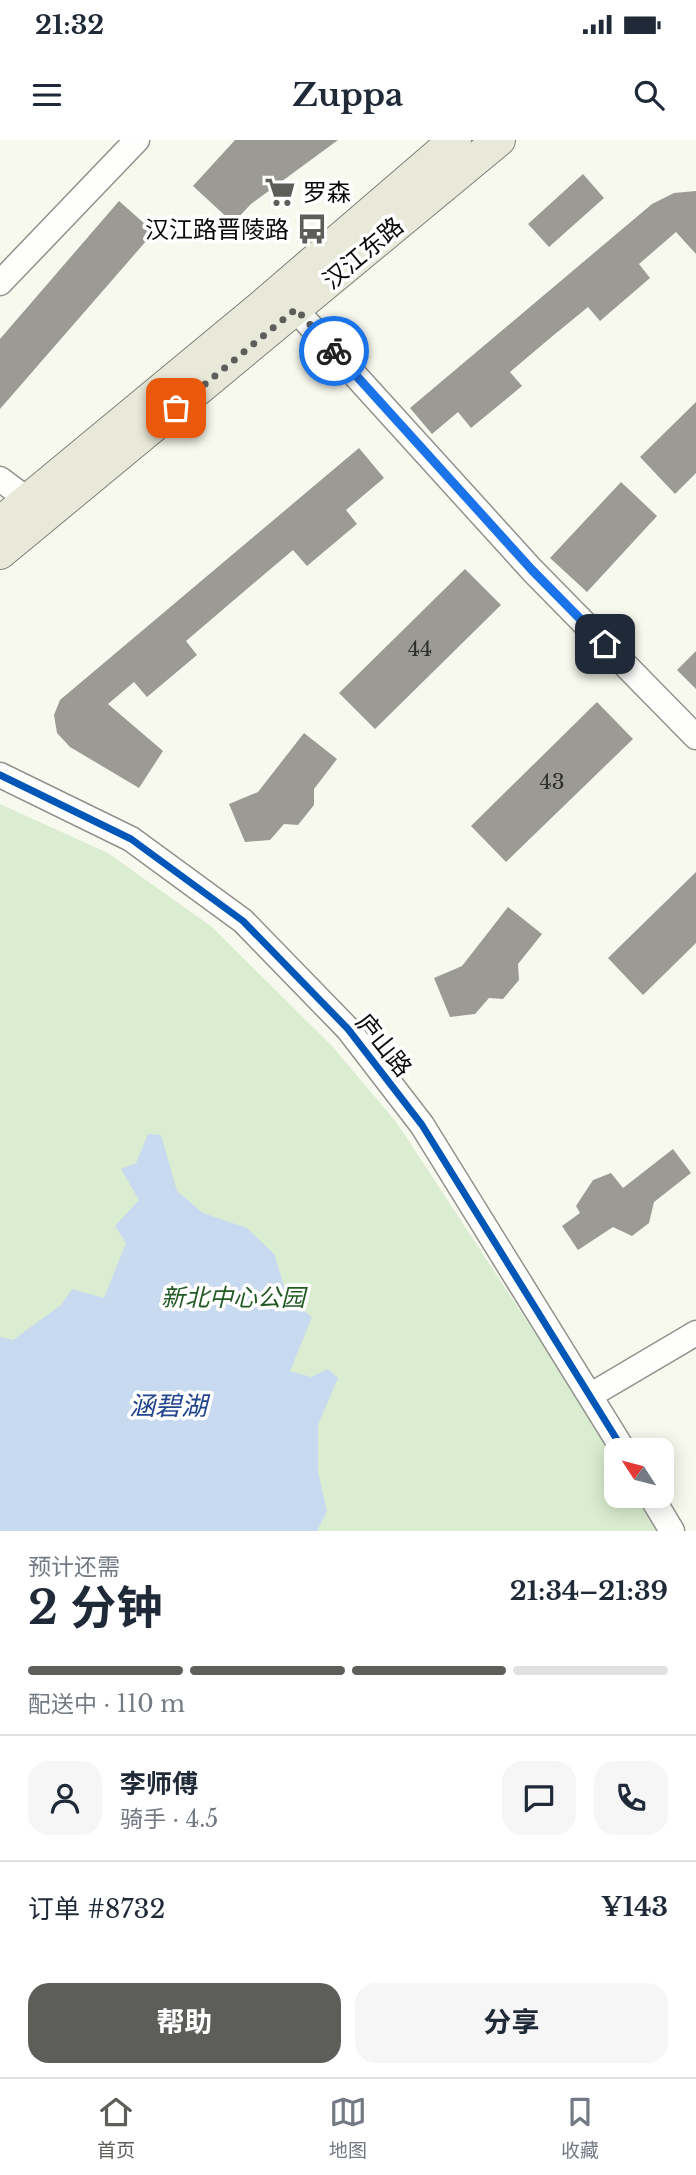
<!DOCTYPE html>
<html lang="zh">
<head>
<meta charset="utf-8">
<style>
	body { margin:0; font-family:"Libre Baskerville","Noto Sans SC",serif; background:#f6f6f7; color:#1f2937; height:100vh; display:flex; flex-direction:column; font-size:26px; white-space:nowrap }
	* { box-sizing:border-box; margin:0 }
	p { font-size:23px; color:#747a83 }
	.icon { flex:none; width:38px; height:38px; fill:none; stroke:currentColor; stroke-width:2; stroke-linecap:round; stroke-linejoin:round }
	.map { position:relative; height:1391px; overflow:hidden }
	.side { display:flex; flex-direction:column; background:#fff; flex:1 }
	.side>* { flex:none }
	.needle { width:46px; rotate:306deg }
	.buttons { position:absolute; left:604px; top:1298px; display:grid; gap:14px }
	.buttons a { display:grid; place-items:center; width:70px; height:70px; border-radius:14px; background:#fff; box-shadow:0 4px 18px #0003; font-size:35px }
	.pin { position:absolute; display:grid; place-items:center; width:60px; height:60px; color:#fff; margin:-30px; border-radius:14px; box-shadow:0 4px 10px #0006 }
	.courier { position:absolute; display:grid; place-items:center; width:70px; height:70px; margin:-35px; border:5px solid #1a73e8; border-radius:50%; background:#fff; color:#222; box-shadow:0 2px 9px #0007 }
	.head em { font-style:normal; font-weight:700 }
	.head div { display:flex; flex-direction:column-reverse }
	.head { display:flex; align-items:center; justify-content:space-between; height:119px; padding:0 28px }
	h1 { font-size:46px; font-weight:700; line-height:52px }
	.bar { display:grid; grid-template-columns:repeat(4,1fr); gap:10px 7px; align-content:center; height:84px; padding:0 28px }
	.bar i { height:9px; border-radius:5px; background:#e0e1e3 }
	.bar .selected { background:#5d5e5a }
	.bar p { grid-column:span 4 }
	.line { display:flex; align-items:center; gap:18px; padding:0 28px; border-top:2px solid #e0e1e3 }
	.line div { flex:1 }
	.round { display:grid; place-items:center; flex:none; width:74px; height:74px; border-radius:21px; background:#f6f6f7 }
	.primary-button { display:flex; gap:14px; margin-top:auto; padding:14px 28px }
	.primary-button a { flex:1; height:80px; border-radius:21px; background:#5d5e5a; color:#fff; font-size:28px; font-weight:700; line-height:80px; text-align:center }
	.primary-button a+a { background:#f6f6f7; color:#1f2937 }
	.status { display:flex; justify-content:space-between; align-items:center; height:49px; padding:0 35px; background:#fff; direction:ltr }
	.status svg { height:19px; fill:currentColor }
	header { display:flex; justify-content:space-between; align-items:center; height:91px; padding:0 28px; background:#fff; font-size:32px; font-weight:700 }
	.menu { display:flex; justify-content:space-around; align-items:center; height:98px; border-top:2px solid #e0e1e3; background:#fff; font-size:19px; color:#747a83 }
	.menu a { display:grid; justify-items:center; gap:4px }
	.menu .selected { color:#5d5e5a }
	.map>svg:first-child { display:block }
	.green { fill:#dbedd0 }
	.water { fill:#c8daef }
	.building { fill:#9b9a94 }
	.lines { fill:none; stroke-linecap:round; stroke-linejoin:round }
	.minor-casing { stroke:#91928d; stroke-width:27 }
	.major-casing { stroke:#7e7f7a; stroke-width:34 }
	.minor { stroke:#fefefc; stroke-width:24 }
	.major { stroke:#e9e9d9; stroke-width:32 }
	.cycleway-casing { stroke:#fff; stroke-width:11 }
	.cycleway { stroke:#0057b8; stroke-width:7 }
	.done { stroke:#5d5e5a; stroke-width:7; stroke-dasharray:0 12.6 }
	.route { stroke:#1a73e8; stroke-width:9 }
	.labels { text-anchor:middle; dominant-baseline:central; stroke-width:7; stroke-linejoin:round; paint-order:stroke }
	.number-label { font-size:21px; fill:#2e2e2c }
	.poi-label { font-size:24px; fill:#0a0a0a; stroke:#fff; text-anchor:start }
	.street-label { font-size:24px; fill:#0a0a0a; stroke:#fff }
	.park-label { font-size:24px; font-style:italic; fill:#225a23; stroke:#fff }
	.water-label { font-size:26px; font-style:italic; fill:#21468e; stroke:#fff }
</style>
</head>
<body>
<div class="status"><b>21:32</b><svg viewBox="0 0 49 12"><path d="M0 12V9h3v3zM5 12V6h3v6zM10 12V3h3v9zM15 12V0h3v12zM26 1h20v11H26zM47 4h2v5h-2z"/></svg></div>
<header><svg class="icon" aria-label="menu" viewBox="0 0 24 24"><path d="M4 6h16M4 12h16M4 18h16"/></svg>Zuppa<svg class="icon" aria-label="search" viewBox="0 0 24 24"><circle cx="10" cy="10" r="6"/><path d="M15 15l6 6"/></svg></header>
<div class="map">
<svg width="696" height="1391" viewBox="0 0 696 1391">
	<rect width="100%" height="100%" fill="#f8f9ee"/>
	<path class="green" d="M0,664L108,713L212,787L332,906L397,983L580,1262L616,1323V1356H636L656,1391H0Z"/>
	<path class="water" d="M148,994L161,995L177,1051L203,1073L247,1088L274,1114L288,1158L312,1177L290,1231L311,1237L328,1229L338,1238L318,1285V1332L327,1371L317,1391H0V1197L13,1200L61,1165L72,1149L104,1158L126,1103L115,1086L139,1060L121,1029L136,1023Z"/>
	<path class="building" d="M235,0H338L251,64L233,83L193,46Z
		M583,34L604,58L549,107L528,84Z
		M696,51V114L676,92L639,124L650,138L600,181L588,167L549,199L510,232L522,246L471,288L458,272L432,294L410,268L652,64L674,53Z
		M119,61L154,92L0,269V199Z
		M696,262V333L675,354L640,317Z
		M359,308L384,338L346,370L357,384L307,426L293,410L267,432L186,501L197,515L147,557L134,542L108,564L163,611L139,648L70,607L57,593L54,575L60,560Z
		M621,342L657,376L587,452L550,418Z
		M465,429L501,465L375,589L339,553Z
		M696,511V549L677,530Z
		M597,562L633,599L506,722L471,686Z
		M304,593L337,619L314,649V665L298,685L284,684L270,700L245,702L229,664L258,652Z
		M696,732V803L643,855L608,818Z
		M508,767L542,794L518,824L519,840L503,859L489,858L475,874L450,877L434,838L462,826Z
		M673,1009L691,1033L654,1062L649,1083L632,1096L613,1087L578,1110L562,1086L580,1073L576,1066L593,1040L611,1033L623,1048Z"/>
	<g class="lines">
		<g class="minor-casing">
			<path id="minor" d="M0,143L137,0
				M295,169L532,430L696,597
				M0,339L28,360
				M0,635L131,699L243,781L348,889L422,985L624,1311
				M591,1255L696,1193
				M651,1356L672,1391"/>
		</g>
		<g class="major-casing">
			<path id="major" d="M0,383L262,166L455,0
				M0,413L499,0"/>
		</g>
		<use href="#minor" class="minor"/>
		<use href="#major" class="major"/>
		<g class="cycleway-casing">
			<path id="cycleway" d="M0,635L131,699L243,781L348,889L422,985L624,1311"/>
		</g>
		<use href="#cycleway" class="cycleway"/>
	</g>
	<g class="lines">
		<path class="done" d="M176,268L296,169L334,211"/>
		<path class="route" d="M334,211L532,430L605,504"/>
	</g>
	<defs>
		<g id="supermarket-bare" transform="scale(2.415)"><path d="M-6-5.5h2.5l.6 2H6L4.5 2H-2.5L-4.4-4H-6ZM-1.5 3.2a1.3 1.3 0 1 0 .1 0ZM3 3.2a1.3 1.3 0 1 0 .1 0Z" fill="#5d5e5a" stroke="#fff" stroke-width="2.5" paint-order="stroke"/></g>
		<g id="bus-bare" transform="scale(2.415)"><path d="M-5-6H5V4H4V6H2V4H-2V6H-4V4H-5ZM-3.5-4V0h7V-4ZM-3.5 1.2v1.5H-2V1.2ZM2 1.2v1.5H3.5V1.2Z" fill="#5d5e5a" stroke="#fff" stroke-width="2.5" paint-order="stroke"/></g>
	</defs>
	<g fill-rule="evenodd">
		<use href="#supermarket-bare" x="280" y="52"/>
		<use href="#bus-bare" x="312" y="89"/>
	</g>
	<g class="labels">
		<g class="number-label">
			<text x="420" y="509">44</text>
			<text x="552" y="642">43</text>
		</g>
		<g class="poi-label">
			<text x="303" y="52">罗森</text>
			<text x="289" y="89" text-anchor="end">汉江路晋陵路</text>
		</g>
		<g class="street-label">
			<text transform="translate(363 113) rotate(-40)">汉江东路</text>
			<text transform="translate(384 905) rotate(51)">庐山路</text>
		</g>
		<g class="park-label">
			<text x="233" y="1157">新北中心公园</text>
		</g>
		<g class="water-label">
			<text x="168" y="1266">涵碧湖</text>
		</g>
	</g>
</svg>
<div class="buttons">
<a><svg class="needle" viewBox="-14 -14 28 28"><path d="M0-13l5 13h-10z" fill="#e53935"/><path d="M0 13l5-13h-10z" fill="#747a83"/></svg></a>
</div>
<div class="pin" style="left:176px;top:268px;background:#ea580c"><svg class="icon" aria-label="bag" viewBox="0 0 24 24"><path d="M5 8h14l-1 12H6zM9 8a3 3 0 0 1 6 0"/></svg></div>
<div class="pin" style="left:605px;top:504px;background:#1f2937"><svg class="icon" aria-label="home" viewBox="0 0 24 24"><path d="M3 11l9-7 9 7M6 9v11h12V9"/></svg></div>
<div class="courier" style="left:334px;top:211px"><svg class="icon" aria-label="bike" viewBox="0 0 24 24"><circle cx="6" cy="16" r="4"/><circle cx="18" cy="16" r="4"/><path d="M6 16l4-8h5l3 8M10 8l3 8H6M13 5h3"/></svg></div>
</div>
<section class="side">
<div class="head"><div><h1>2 分钟</h1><p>预计还需</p></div><em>21:34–21:39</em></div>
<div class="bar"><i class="selected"></i><i class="selected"></i><i class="selected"></i><i></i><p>配送中 · 110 m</p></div>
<div class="line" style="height:126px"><a class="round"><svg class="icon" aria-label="person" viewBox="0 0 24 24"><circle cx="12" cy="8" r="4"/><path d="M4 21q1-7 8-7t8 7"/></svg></a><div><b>李师傅</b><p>骑手 · 4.5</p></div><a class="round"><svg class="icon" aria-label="chat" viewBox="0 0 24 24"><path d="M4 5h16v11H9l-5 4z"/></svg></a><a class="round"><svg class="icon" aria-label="phone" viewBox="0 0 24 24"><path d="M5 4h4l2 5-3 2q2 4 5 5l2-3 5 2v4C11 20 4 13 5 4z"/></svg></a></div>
<div class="line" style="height:91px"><div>订单 #8732</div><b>¥143</b></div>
<div class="primary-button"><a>帮助</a><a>分享</a></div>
</section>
<nav class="menu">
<a class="selected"><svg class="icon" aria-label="home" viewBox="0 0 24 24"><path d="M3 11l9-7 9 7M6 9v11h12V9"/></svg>首页</a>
<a><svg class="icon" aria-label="map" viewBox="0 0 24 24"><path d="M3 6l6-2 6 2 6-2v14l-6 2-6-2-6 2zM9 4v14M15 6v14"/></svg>地图</a>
<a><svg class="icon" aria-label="saved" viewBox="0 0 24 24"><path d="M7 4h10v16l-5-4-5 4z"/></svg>收藏</a>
</nav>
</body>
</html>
